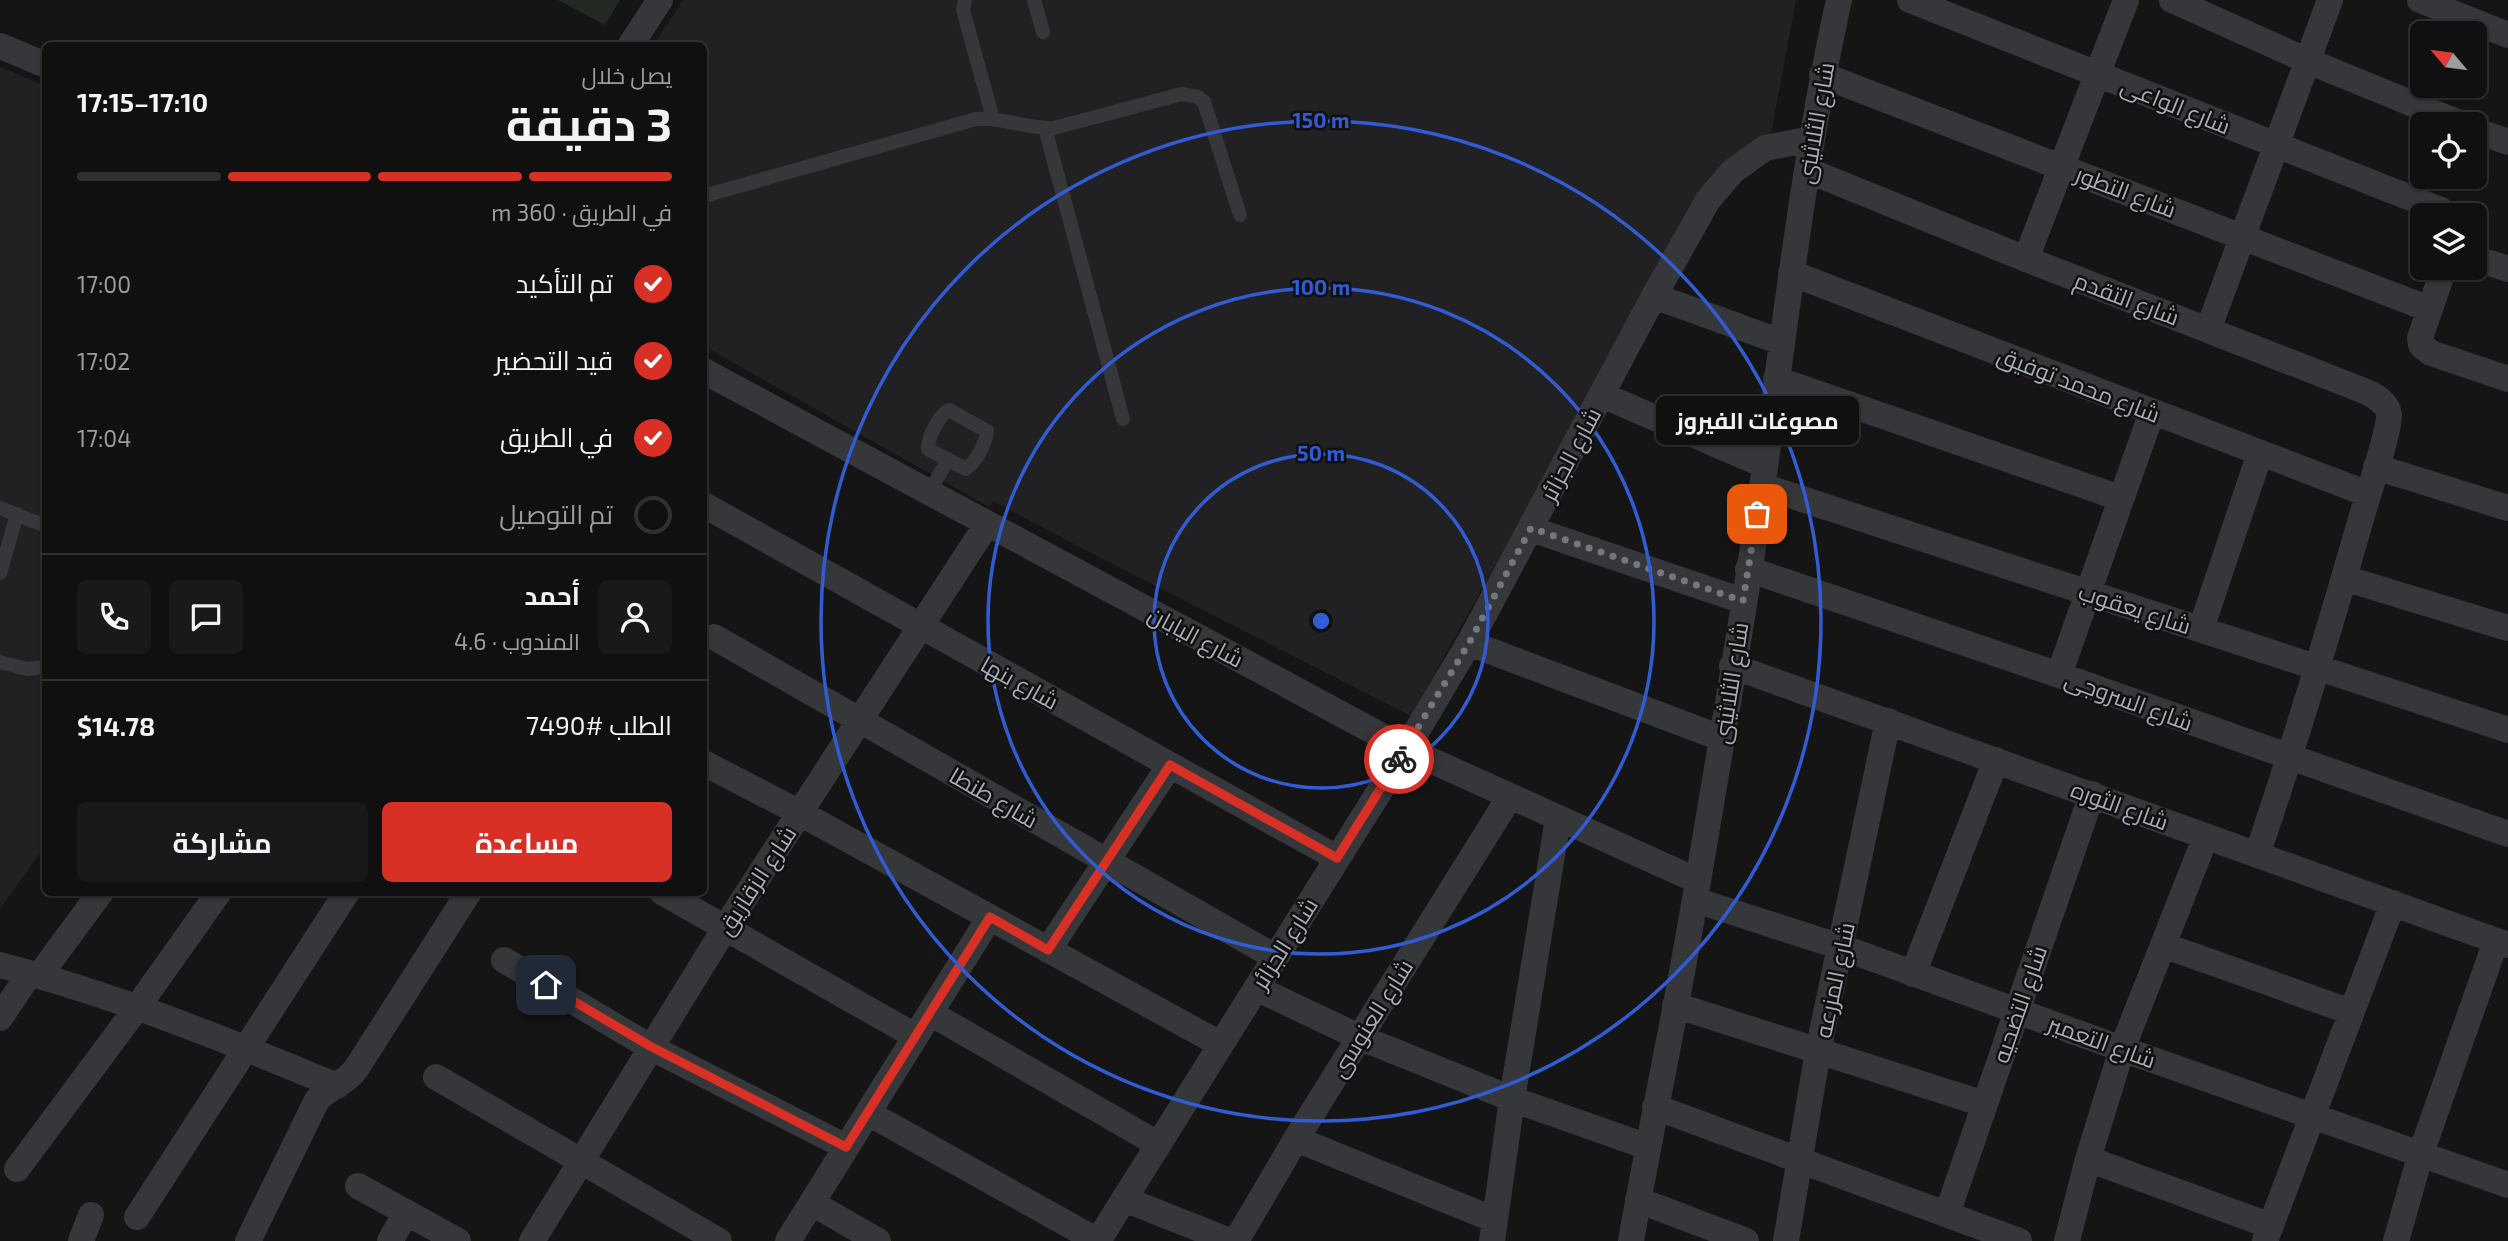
<!DOCTYPE html>
<html lang="ar">
<head>
<meta charset="utf-8">
<style>
	body { margin:0; font-family:"Exo 2",Cairo,sans-serif; background:#191919; color:#f1f3f6; direction:rtl; height:100vh; display:flex; flex-direction:column; font-size:26px; white-space:nowrap }
	* { box-sizing:border-box; margin:0 }
	p { font-size:23px; color:#9c9d9f }
	.icon { flex:none; width:38px; height:38px; fill:none; stroke:currentColor; stroke-width:2; stroke-linecap:round; stroke-linejoin:round }
	.map { position:relative; flex:1; overflow:hidden; direction:ltr }
	.sheet { position:absolute; left:42px; top:42px; width:665px; height:854px; display:flex; flex-direction:column; background:#101010; border-radius:10px; box-shadow:0 2px 5px #0004,0 0 0 2px #303030; direction:rtl }
	.sheet>* { flex:none }
	.needle { width:46px; rotate:299deg }
	.fabs { position:absolute; left:2410px; top:21px; display:grid; gap:14px }
	.fabs a { display:grid; place-items:center; width:77px; height:77px; border-radius:10px; background:#101010; box-shadow:0 2px 5px #0004,0 0 0 2px #303030; font-size:35px }
	.pin { position:absolute; display:grid; place-items:center; width:60px; height:60px; color:#fff; margin:-30px; border-radius:14px; box-shadow:0 4px 10px #0006 }
	.courier { position:absolute; display:grid; place-items:center; width:70px; height:70px; margin:-35px; border:5px solid #d93025; border-radius:50%; background:#fff; color:#222; box-shadow:0 2px 9px #0007 }
	.bubble { position:absolute; height:49px; border-radius:10px; background:#101010; box-shadow:0 2px 5px #0004,0 0 0 2px #303030; font-size:23px; font-weight:700; line-height:49px; text-align:center; direction:rtl }
	.summary em { font-style:normal; font-weight:700 }
	.summary div { display:flex; flex-direction:column-reverse }
	.summary { display:flex; align-items:center; justify-content:space-between; height:119px; padding:0 35px }
	h1 { font-size:46px; font-weight:700; line-height:52px }
	.bar { display:grid; grid-template-columns:repeat(4,1fr); gap:10px 7px; align-content:center; height:84px; padding:0 35px }
	.bar i { height:9px; border-radius:5px; background:#303030 }
	.bar .on { background:#d93025 }
	.bar p { grid-column:span 4 }
	.line { display:flex; align-items:center; gap:18px; padding:0 35px; border-top:2px solid #303030 }
	.line div { flex:1 }
	.round { display:grid; place-items:center; flex:none; width:74px; height:74px; border-radius:10px; background:#191919 }
	ol { padding:0 35px; list-style:none }
	li { display:flex; align-items:center; gap:21px; height:77px }
	li p { margin-inline-start:auto }
	li .icon { padding:7px; border-radius:50%; background:#d93025; color:#fff; stroke-width:4 }
	li:last-child { color:#9c9d9f }
	li i { width:38px; height:38px; border:4px solid #303030; border-radius:50% }
	.action { display:flex; gap:14px; margin-top:auto; padding:14px 35px }
	.action a { flex:1; height:80px; border-radius:10px; background:#d93025; color:#fff; font-size:28px; font-weight:700; line-height:80px; text-align:center }
	.action a+a { background:#191919; color:#f1f3f6 }
	.map>svg:first-child { display:block }
	.built { fill:#212123 }
	.green { fill:#212922 }
	.lines { fill:none; stroke-linecap:round; stroke-linejoin:round }
	.service { stroke:#36373b; stroke-width:14 }
	.minor { stroke:#36373b; stroke-width:26 }
	.done { stroke:#74777d; stroke-width:7; stroke-dasharray:0 12.6 }
	.route { stroke:#d93025; stroke-width:9 }
	.ring { fill:none; stroke:#325cd3; stroke-width:3.5 }
	.labels { text-anchor:middle; dominant-baseline:central; stroke-width:5; stroke-linejoin:round; paint-order:stroke }
	.street-label { font-size:23px; fill:#a7acb5; stroke:#101011 }
	.centre { fill:#325cd3; stroke:#101011; stroke-width:3.5 }
	.ring-label { font-size:21px; text-anchor:middle; font-weight:bold; fill:#325cd3; stroke:#101011; stroke-width:5; stroke-linejoin:round; paint-order:stroke }
</style>
</head>
<body>
<div class="map">
<svg width="2508" height="1241" viewBox="0 0 2508 1241">
	<rect width="100%" height="100%" fill="#151516"/>
	<path class="built" d="M683,0H1796L1771,134L1609,362L1411,716L1095,555L993,501L989,507L704,346V46H653Z
		M0,67L46,86L45,846L0,909Z"/>
	<path class="green" d="M558,0H620L605,25Z"/>
	<g class="lines">
		<path class="service" d="M965,0L963,10L993,119
			M1034,0L1043,32
			M1045,128L1123,419
			M704,196L976,119C1002,117 1027,129 1054,128L1182,94L1198,97L1204,102L1240,215
			M949,410L987,431C986,443 976,462 966,469L928,449C928,437 939,415 949,410Z
			M929,492L948,460
			M0,508L46,526
			M0,573L17,514
			M0,662L27,669L46,667"/>
		<path class="minor" d="M1910,0L2441,210
			M2172,0L2308,61L2462,124
			M2420,0L2508,35
			M0,46L46,65
			M630,46L660,0
			M1822,75L2429,309
			M2474,130L2508,142
			M1807,170L2026,259L2367,392C2377,397 2387,403 2389,414C2390,430 2368,494 2363,512C2330,627 2296,741 2257,855
			M2474,258L2508,269
			M2026,259L2126,0
			M2444,268L2420,338L2421,345L2431,353L2508,379
			M1791,273L2368,494
			M1654,296L1781,342
			M2208,330L2330,0
			M704,371L1406,749L1698,881
			M1776,379L2120,498
			M1602,395L1764,465
			M2376,467L2508,508
			M1762,486L2508,730
			M704,505L1337,858
			M1531,529L1743,601
			M1748,569L2059,675L2508,834
			M2344,578L2508,628
			M2201,629L2260,453
			M714,637L1275,957
			M1469,643L1721,738
			M1732,666L2508,945
			M2059,675L2152,412
			M704,763L800,813L1220,1044
			M662,892L915,1036
			M1695,900L1841,947L2122,1049L2508,1185
			M2163,945L2351,1012
			M1048,950L1170,765
			M504,960L650,1047L846,1147
			M0,965C115,995 227,1040 337,1086
			M1913,974L1996,760
			M39,976L101,892
			M1256,988L1359,1037L1512,1099L1648,1147
			M1675,1005L1984,1104
			M930,1013L1158,1144
			M0,1018L30,973
			M436,1077L719,1241
			M1655,1107L2019,1241
			M868,1113L1098,1241
			M1296,1139L1495,1220
			M2088,1159L2271,1226
			M17,1169L136,1009L219,892
			M358,1186L458,1241
			M1124,1199L1230,1241
			M1638,1200L1746,1241
			M812,1203L878,1241
			M1947,1214L2092,794
			M137,1217L347,892
			M81,1241L91,1215
			M248,1241L317,1100C329,1087 345,1084 356,1069L469,892
			M390,1241L406,1213
			M532,1241L725,928L987,524
			M788,1241L990,917
			M1098,1241L1406,749L1469,643L1654,296L1708,200L1733,171L1765,148L1812,139
			M1236,1241L1296,1139L1509,798
			M1492,1241L1512,1099L1558,819
			M1631,1241C1651,1127 1676,1013 1695,899C1718,762 1742,625 1762,487C1786,324 1803,161 1839,0
			M1786,1241L1818,1051L1888,721
			M2067,1241L2088,1159L2122,1049L2206,836
			M2265,1241L2393,903
			M2396,1241L2421,1153L2496,941"/>
	</g>
	<g class="lines">
		<path class="done" d="M1399,759L1469,643L1531,528L1743,601L1757,514"/>
		<path class="route" d="M546,985L650,1046L846,1147L990,917L1048,950L1170,765L1337,858L1399,759"/>
	</g>
	<g class="ring">
		<circle cx="1321" cy="621" r="167"/>
		<circle cx="1321" cy="621" r="333"/>
		<circle cx="1321" cy="621" r="500"/>
	</g>
	<g class="labels">
		<g class="street-label">
			<text transform="translate(2176 105) rotate(22)">شارع الواعى</text>
			<text transform="translate(1815 123) rotate(-80)">شارع الثلاثينى</text>
			<text transform="translate(2126 191) rotate(21)">شارع التطور</text>
			<text transform="translate(2127 298) rotate(21)">شارع التقدم</text>
			<text transform="translate(2079 384) rotate(21)">شارع محمد توفيق</text>
			<text transform="translate(1570 454) rotate(-62)">شارع الجزائر</text>
			<text transform="translate(2135 608) rotate(18)">شارع يعقوب</text>
			<text transform="translate(1196 636) rotate(28)">شارع اليابان</text>
			<text transform="translate(1020 682) rotate(29)">شارع بنها</text>
			<text transform="translate(1730 683) rotate(-81)">شارع الثلاثينى</text>
			<text transform="translate(2129 700) rotate(20)">شارع السروجى</text>
			<text transform="translate(994 797) rotate(30)">شارع طنطا</text>
			<text transform="translate(2120 805) rotate(20)">شارع الثوره</text>
			<text transform="translate(756 880) rotate(-57)">شارع الزقازيق</text>
			<text transform="translate(1284 943) rotate(-58)">شارع الجزائر</text>
			<text transform="translate(1834 980) rotate(-78)">شارع المزرعه</text>
			<text transform="translate(2019 1004) rotate(-71)">شارع التضحيه</text>
			<text transform="translate(1371 1018) rotate(-58)">شارع العنوسى</text>
			<text transform="translate(2102 1041) rotate(20)">شارع التعمير</text>
		</g>
	</g>
	<circle cx="1321" cy="621" r="10" class="centre"/>
	<g class="ring-label">
		<text x="1321" y="128">150 m</text>
		<text x="1321" y="295">100 m</text>
		<text x="1321" y="461">50 m</text>
	</g>
</svg>
<div class="fabs">
<a><svg class="needle" viewBox="-14 -14 28 28"><path d="M0-13l5 13h-10z" fill="#e53935"/><path d="M0 13l5-13h-10z" fill="#9c9d9f"/></svg></a>
<a><svg class="icon" aria-label="locate" viewBox="0 0 24 24"><circle cx="12" cy="12" r="6"/><path d="M12 2v4M12 18v4M2 12h4M18 12h4"/></svg></a>
<a><svg class="icon" aria-label="layers" viewBox="0 0 24 24"><path d="M12 4l9 5-9 5-9-5zM3 14l9 5 9-5"/></svg></a>
</div>
<div class="pin" style="left:1757px;top:514px;background:#ea580c"><svg class="icon" aria-label="bag" viewBox="0 0 24 24"><path d="M5 8h14l-1 12H6zM9 8a3 3 0 0 1 6 0"/></svg></div>
<div class="pin" style="left:546px;top:985px;background:#1f2937"><svg class="icon" aria-label="home" viewBox="0 0 24 24"><path d="M3 11l9-7 9 7M6 9v11h12V9"/></svg></div>
<div class="courier" style="left:1399px;top:759px"><svg class="icon" aria-label="bike" viewBox="0 0 24 24"><circle cx="6" cy="16" r="4"/><circle cx="18" cy="16" r="4"/><path d="M6 16l4-8h5l3 8M10 8l3 8H6M13 5h3"/></svg></div>
<div class="bubble" style="left:1656px;top:396px;width:203px">مصوغات الفيروز</div>
<section class="sheet">
<div class="summary"><div><h1>3 دقيقة</h1><p>يصل خلال</p></div><em>17:10–17:15</em></div>
<div class="bar"><i class="on"></i><i class="on"></i><i class="on"></i><i></i><p>في الطريق · 360 m</p></div>
<ol>
<li><svg class="icon" aria-label="check" viewBox="0 0 24 24"><path d="M5 12l5 5 9-10"/></svg>تم التأكيد<p>17:00</p></li>
<li><svg class="icon" aria-label="check" viewBox="0 0 24 24"><path d="M5 12l5 5 9-10"/></svg>قيد التحضير<p>17:02</p></li>
<li><svg class="icon" aria-label="check" viewBox="0 0 24 24"><path d="M5 12l5 5 9-10"/></svg>في الطريق<p>17:04</p></li>
<li><i></i>تم التوصيل</li>
</ol>
<div class="line" style="height:126px"><a class="round"><svg class="icon" aria-label="person" viewBox="0 0 24 24"><circle cx="12" cy="8" r="4"/><path d="M4 21q1-7 8-7t8 7"/></svg></a><div><b>أحمد</b><p>المندوب · 4.6</p></div><a class="round"><svg class="icon" aria-label="chat" viewBox="0 0 24 24"><path d="M4 5h16v11H9l-5 4z"/></svg></a><a class="round"><svg class="icon" aria-label="phone" viewBox="0 0 24 24"><path d="M5 4h4l2 5-3 2q2 4 5 5l2-3 5 2v4C11 20 4 13 5 4z"/></svg></a></div>
<div class="line" style="height:91px"><div>الطلب #7490</div><b>$14.78</b></div>
<div class="action"><a>مساعدة</a><a>مشاركة</a></div>
</section>
</div>
</body>
</html>
